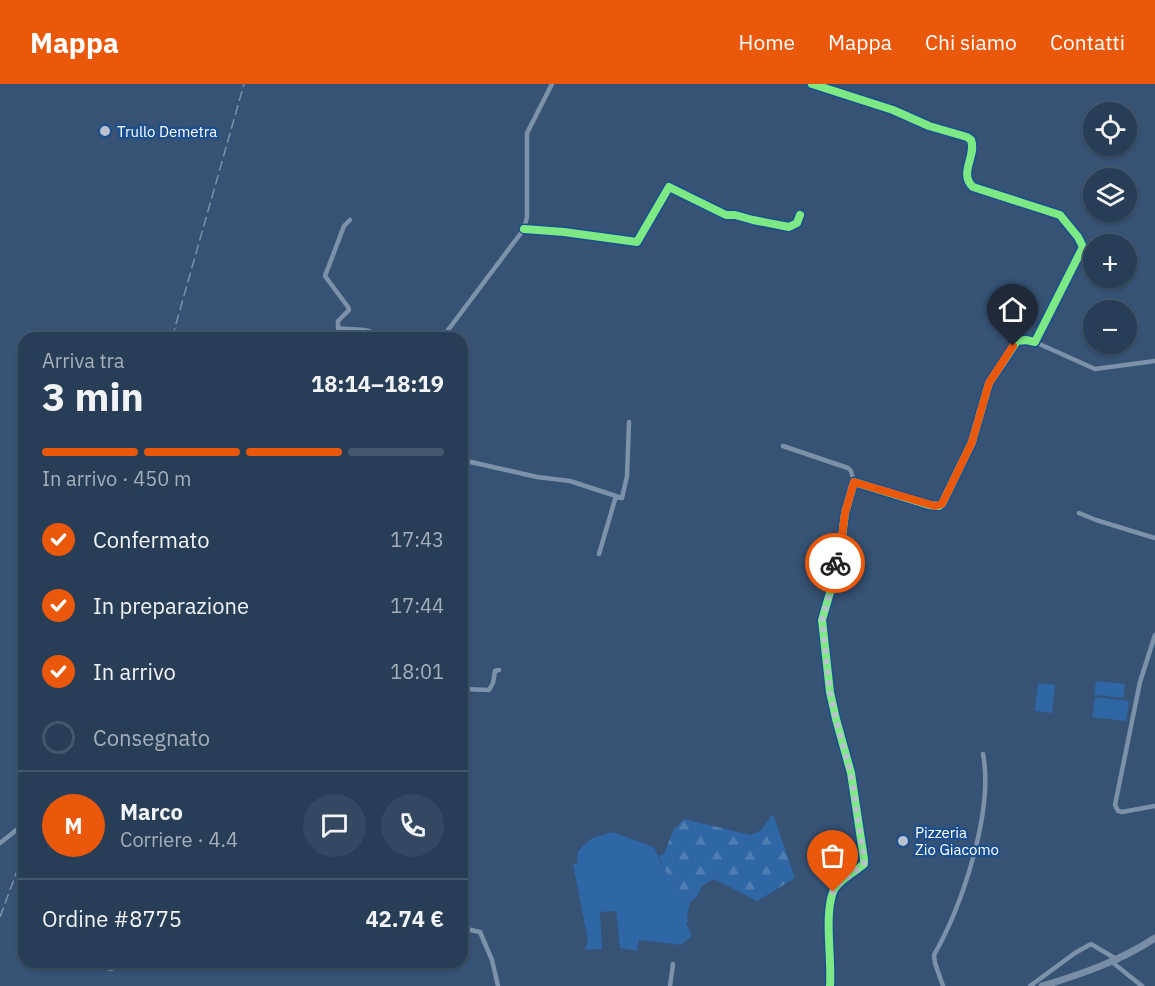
<!DOCTYPE html>
<html lang="it">
<head>
<meta charset="utf-8">
<style>
	body { margin:0; font-family:"IBM Plex Sans",sans-serif; background:#344961; color:#f1f3f6; height:100vh; display:flex; flex-direction:column; font-size:22px; white-space:nowrap }
	* { box-sizing:border-box; margin:0 }
	p { font-size:20px; color:#a5aeba }
	.icon { flex:none; width:33px; height:33px; fill:none; stroke:currentColor; stroke-width:2; stroke-linecap:round; stroke-linejoin:round }
	.map { position:relative; flex:1; overflow:hidden }
	.drawer { position:absolute; left:18px; top:248px; width:450px; height:636px; display:flex; flex-direction:column; background:#283e57; border-radius:18px; box-shadow:0 2px 4px #0004,0 0 0 2px #44576d }
	.drawer>* { flex:none }
	.buttons { position:absolute; left:1083px; top:18px; display:grid; gap:12px }
	.buttons a { display:grid; place-items:center; width:54px; height:54px; border-radius:50%; background:#283e57; box-shadow:0 2px 4px #0004,0 0 0 2px #44576d; font-size:30px }
	.pin { position:absolute; display:grid; place-items:center; width:51px; height:51px; color:#fff; margin:-62px -26px; border-radius:50% 50% 50% 0; rotate:-45deg; box-shadow:0 0 6px #0007 }
	.pin .icon { rotate:45deg }
	.courier { position:absolute; display:grid; place-items:center; width:60px; height:60px; margin:-30px; border:4px solid #ea580c; border-radius:50%; background:#fff; color:#222; box-shadow:0 2px 8px #0007 }
	.headline em { font-style:normal; font-weight:700 }
	.headline div { display:flex; flex-direction:column-reverse }
	.headline { display:flex; align-items:center; justify-content:space-between; height:102px; padding:0 24px }
	h1 { font-size:39px; font-weight:700; line-height:45px }
	.bar { display:grid; grid-template-columns:repeat(4,1fr); gap:9px 6px; align-content:center; height:72px; padding:0 24px }
	.bar i { height:8px; border-radius:4px; background:#44576d }
	.bar .on { background:#ea580c }
	.bar p { grid-column:span 4 }
	.line { display:flex; align-items:center; gap:15px; padding:0 24px; border-top:2px solid #44576d }
	.line div { flex:1 }
	.round { display:grid; place-items:center; flex:none; width:63px; height:63px; border-radius:32px; background:#344961 }
	ol { padding:0 24px; list-style:none }
	li { display:flex; align-items:center; gap:18px; height:66px }
	li p { margin-inline-start:auto }
	li .icon { padding:6px; border-radius:50%; background:#ea580c; color:#fff; stroke-width:4 }
	li:last-child { color:#a5aeba }
	li i { width:33px; height:33px; border:3px solid #44576d; border-radius:50% }
	header { display:flex; align-items:center; gap:36px; box-sizing:border-box; height:84px; padding:0 30px; background:#ea580c; color:#fff }
	header strong { font-size:28px }
	nav { display:flex; gap:33px; margin-inline-start:auto; font-size:21px }
	.map>svg:first-child { display:block }
	.grass { fill:#2f66a5 }
	.forest { fill:url(#forest-firs) }
	.lines { fill:none; stroke-linecap:round; stroke-linejoin:round }
	.street { stroke:#7d92a8; stroke-width:4.5 }
	.secondary { stroke:#798da4; stroke-width:7 }
	.rail { stroke:#7e92a7; stroke-width:1.5; stroke-dasharray:10 4.5; stroke-linecap:butt }
	.cycleway-casing { stroke:#1b4f8f; stroke-width:11 }
	.cycleway { stroke:#7ce984; stroke-width:8 }
	.done { stroke:#b9c2ce; stroke-width:6; stroke-dasharray:0 10.8 }
	.route { stroke:#ea580c; stroke-width:8 }
	.poi-dot { fill:#b9c2ce; stroke:#1b4f8f; stroke-width:2 }
	.labels { text-anchor:middle; dominant-baseline:central; stroke-width:4.5; stroke-linejoin:round; paint-order:stroke }
	.poi-label { font-size:15px; fill:#fff; stroke:#1b4f8f; text-anchor:start }
</style>
</head>
<body>
<header>
<strong>Mappa</strong>
<nav><a>Home</a><a>Mappa</a><a>Chi siamo</a><a>Contatti</a></nav>
</header>
<div class="map">
<svg width="1155" height="902" viewBox="0 0 1155 902">
	<defs>
		<pattern id="forest-firs" width="22" height="20" patternUnits="userSpaceOnUse" patternTransform="scale(1.5)"><rect width="22" height="20" fill="#2f66a5"/><path d="M5 1l3.5 6h-7zM16 11l3.5 6h-7z" fill="#4e7db2"/></pattern>
	</defs>
	<rect width="100%" height="100%" fill="#365274"/>
	<path class="grass" d="M1096,597L1125,600L1123,614L1094,611Z
		M1038,599L1055,601L1052,629L1035,627Z
		M1095,613L1129,617L1126,637L1092,633Z
		M613,748L654,763L664,785L690,818L687,834L689,837L686,840L692,852L681,861L639,856L637,867L620,864L616,827L600,828L602,865L585,866L588,857L573,780H577L578,767L592,754Z"/>
	<path class="forest" d="M773,730L795,794L757,817L714,795L702,802L697,813L690,818L664,785L659,771L664,770L674,745L684,735L751,751L761,746Z"/>
	<g class="lines">
		<path class="street" d="M812,0L893,26L929,42L967,53L971,56C977,72 958,89 973,103L1060,131L1078,153L1083,163L1035,258L1026,256L1017,257L989,299L972,358L942,420L939,422L929,421L854,398
			M350,136L344,142L325,192L348,223L349,226L338,237V244C353,247 369,242 381,254
			M524,145L564,148L637,158L669,103L726,131H735L753,136L789,143L797,139L800,131
			M442,254L524,145L527,133V49L552,0
			M1035,258L1095,285L1155,277
			M783,362L848,384L851,387L854,398
			M462,376L537,393L570,397L622,414L627,392L629,338
			M1079,429L1096,436L1155,454
			M599,470L616,412
			M1155,551L1140,598L1115,721L1118,727L1122,728L1155,722
			M462,605L489,606L493,599L495,587L499,586
			M0,759L24,740
			M462,844L480,848L492,876L498,902
			M105,878L108,884L111,885L127,878
			M1112,878L1142,902
			M670,902L673,880
			M830,902C832,875 824,832 833,808C837,797 855,788 864,780V775L851,689L836,635L830,608L822,536L834,495V481L842,453L845,429L854,398
			M943,902L935,879L934,871C962,822 994,727 983,670
			M1030,902L1075,869L1091,860L1118,876"/>
		<path class="secondary" d="M1042,902C1082,890 1120,877 1155,854"/>
		<path class="rail" d="M172,254L244,0
			M0,833L24,768"/>
		<g class="cycleway-casing">
			<path id="cycleway" d="M812,0L893,26L929,42L967,53L971,56C977,72 958,89 973,103L1060,131L1078,153L1083,163L1035,258L1026,256L1017,257L989,299L972,358L942,420L939,422L929,421L854,398L845,429L842,453L834,481V495L822,536L830,608L836,635L851,689L864,775V780C855,788 837,797 833,808C824,832 832,875 830,902
				M524,145L564,148L637,158L669,103L726,131H735L753,136L789,143L797,139L800,131"/>
		</g>
		<use href="#cycleway" class="cycleway"/>
	</g>
	<g class="lines">
		<path class="done" d="M833,808L838,801L864,780V775L851,690L836,635L830,608L822,536L834,495L835,479"/>
		<path class="route" d="M835,479L842,453L845,429L854,398L935,422L942,420L972,358L989,299L1013,262"/>
	</g>
	<g class="poi-dot">
		<circle cx="105" cy="47" r="6"/>
		<circle cx="903" cy="757" r="6"/>
	</g>
	<g class="labels">
		<g class="poi-label">
			<text x="117" y="47">Trullo Demetra</text>
			<text x="915" y="748">Pizzeria<tspan x="915" dy="17">Zio Giacomo</tspan></text>
		</g>
	</g>
</svg>
<div class="buttons">
<a><svg class="icon" aria-label="locate" viewBox="0 0 24 24"><circle cx="12" cy="12" r="6"/><path d="M12 2v4M12 18v4M2 12h4M18 12h4"/></svg></a>
<a><svg class="icon" aria-label="layers" viewBox="0 0 24 24"><path d="M12 4l9 5-9 5-9-5zM3 14l9 5 9-5"/></svg></a>
<a>+</a>
<a>−</a>
</div>
<div class="pin" style="left:833px;top:808px;background:#ea580c"><svg class="icon" aria-label="bag" viewBox="0 0 24 24"><path d="M5 8h14l-1 12H6zM9 8a3 3 0 0 1 6 0"/></svg></div>
<div class="pin" style="left:1013px;top:262px;background:#1f2937"><svg class="icon" aria-label="home" viewBox="0 0 24 24"><path d="M3 11l9-7 9 7M6 9v11h12V9"/></svg></div>
<div class="courier" style="left:835px;top:479px"><svg class="icon" aria-label="bike" viewBox="0 0 24 24"><circle cx="6" cy="16" r="4"/><circle cx="18" cy="16" r="4"/><path d="M6 16l4-8h5l3 8M10 8l3 8H6M13 5h3"/></svg></div>
<section class="drawer">
<div class="headline"><div><h1>3 min</h1><p>Arriva tra</p></div><em>18:14–18:19</em></div>
<div class="bar"><i class="on"></i><i class="on"></i><i class="on"></i><i></i><p>In arrivo · 450 m</p></div>
<ol>
<li><svg class="icon" aria-label="check" viewBox="0 0 24 24"><path d="M5 12l5 5 9-10"/></svg>Confermato<p>17:43</p></li>
<li><svg class="icon" aria-label="check" viewBox="0 0 24 24"><path d="M5 12l5 5 9-10"/></svg>In preparazione<p>17:44</p></li>
<li><svg class="icon" aria-label="check" viewBox="0 0 24 24"><path d="M5 12l5 5 9-10"/></svg>In arrivo<p>18:01</p></li>
<li><i></i>Consegnato</li>
</ol>
<div class="line" style="height:108px"><b class="round" style="background:#ea580c;color:#fff">M</b><div><b>Marco</b><p>Corriere · 4.4</p></div><a class="round"><svg class="icon" aria-label="chat" viewBox="0 0 24 24"><path d="M4 5h16v11H9l-5 4z"/></svg></a><a class="round"><svg class="icon" aria-label="phone" viewBox="0 0 24 24"><path d="M5 4h4l2 5-3 2q2 4 5 5l2-3 5 2v4C11 20 4 13 5 4z"/></svg></a></div>
<div class="line" style="height:78px"><div>Ordine #8775</div><b>42.74 €</b></div>
</section>
</div>
</body>
</html>
